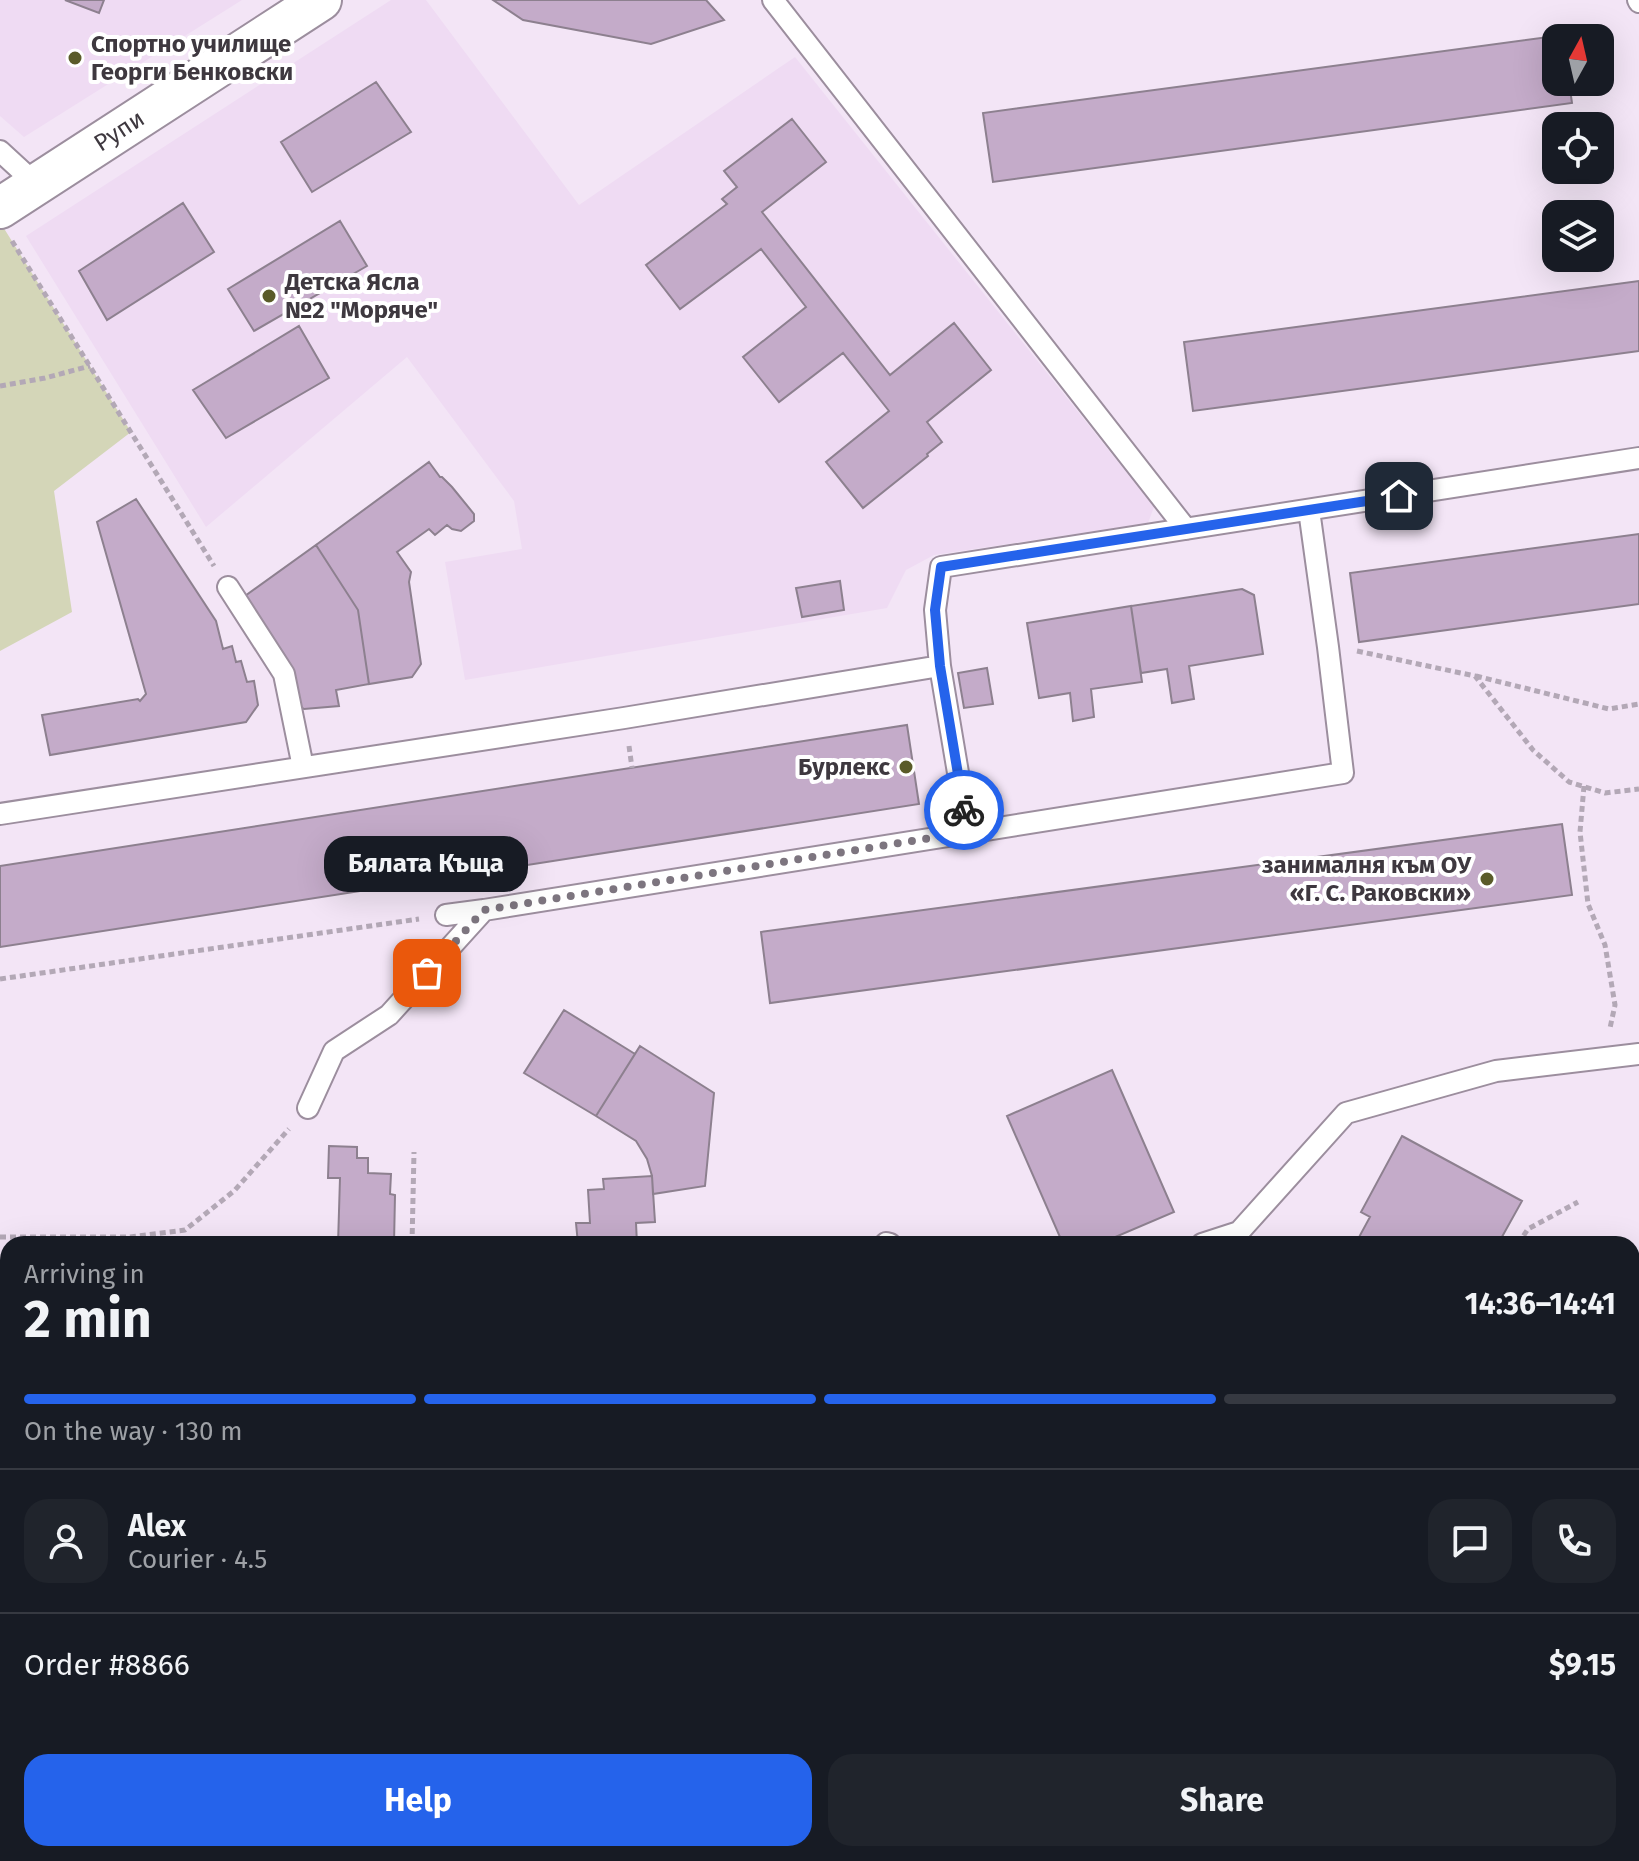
<!DOCTYPE html>
<html lang="en">
<head>
<meta charset="utf-8">
<style>
	body { margin:0; font-family:"Fira Sans",sans-serif; background:#20242c; color:#f1f3f6; height:100vh; display:flex; flex-direction:column; font-size:30px; white-space:nowrap }
	* { box-sizing:border-box; margin:0 }
	p { font-size:26px; color:#9ea1a6 }
	.icon { flex:none; width:44px; height:44px; fill:none; stroke:currentColor; stroke-width:2; stroke-linecap:round; stroke-linejoin:round }
	.map { position:relative; flex:1; overflow:hidden }
	.drawer { position:absolute; left:0px; top:1236px; width:1640px; height:626px; display:flex; flex-direction:column; background:#171b24; border-radius:24px 24px 0 0; box-shadow:0 8px 32px #0002 }
	.drawer>* { flex:none }
	.needle { width:52px; rotate:8deg }
	.tools { position:absolute; left:1542px; top:24px; display:grid; gap:16px }
	.tools a { display:grid; place-items:center; width:72px; height:72px; border-radius:16px; background:#171b24; box-shadow:0 8px 32px #0002; font-size:40px }
	.pin { position:absolute; display:grid; place-items:center; width:68px; height:68px; color:#fff; margin:-34px; border-radius:16px; box-shadow:0 4px 12px #0006 }
	.courier { position:absolute; display:grid; place-items:center; width:80px; height:80px; margin:-40px; border:6px solid #2563eb; border-radius:50%; background:#fff; color:#222; box-shadow:0 2px 10px #0007 }
	.bubble { position:absolute; height:56px; border-radius:24px; background:#171b24; box-shadow:0 8px 32px #0002; font-size:26px; font-weight:700; line-height:56px; text-align:center }
	.head em { font-style:normal; font-weight:700 }
	.head div { display:flex; flex-direction:column-reverse }
	.head { display:flex; align-items:center; justify-content:space-between; height:136px; padding:0 24px }
	h1 { font-size:52px; font-weight:700; line-height:60px }
	.bar { display:grid; grid-template-columns:repeat(4,1fr); gap:12px 8px; align-content:center; height:96px; padding:0 24px }
	.bar i { height:10px; border-radius:6px; background:#363941 }
	.bar .selected { background:#2563eb }
	.bar p { grid-column:span 4 }
	.line { display:flex; align-items:center; gap:20px; padding:0 24px; border-top:2px solid #363941 }
	.line div { flex:1 }
	.round { display:grid; place-items:center; flex:none; width:84px; height:84px; border-radius:24px; background:#20242c }
	.cta { display:flex; gap:16px; margin-top:auto; padding:16px 24px }
	.cta a { flex:1; height:92px; border-radius:24px; background:#2563eb; color:#fff; font-size:32px; font-weight:700; line-height:92px; text-align:center }
	.cta a+a { background:#20242c; color:#f1f3f6 }
	.map>svg:first-child { display:block }
	.built { fill:#efdbf3 }
	.green { fill:#d4d6b8 }
	.building { fill:#c4abc9; stroke:#8d808f; stroke-width:2 }
	.lines { fill:none; stroke-linecap:round; stroke-linejoin:round }
	.service-casing { stroke:#9c8e9e; stroke-width:24 }
	.minor-casing { stroke:#9c8e9e; stroke-width:44 }
	.secondary-casing { stroke:#9c8e9e; stroke-width:48 }
	.path { stroke:#b3a8b6; stroke-width:5; stroke-dasharray:6 4; stroke-linecap:butt }
	.service { stroke:#fff; stroke-width:20 }
	.minor { stroke:#fff; stroke-width:40 }
	.secondary { stroke:#fff; stroke-width:44 }
	.done { stroke:#7d757f; stroke-width:8; stroke-dasharray:0 14.4 }
	.route { stroke:#2563eb; stroke-width:10 }
	.poi-dot { fill:#5a5b29; stroke:#fff; stroke-width:3 }
	.labels { text-anchor:middle; dominant-baseline:central; stroke-width:8; stroke-linejoin:round; paint-order:stroke }
	.poi-label { font-size:24px; font-weight:bold; fill:#3e383f; stroke:#fff; text-anchor:start }
	.street-label { font-size:24px; fill:#3e383f; stroke:#fff }
</style>
</head>
<body>
<div class="map">
<svg width="1639" height="1861" viewBox="0 0 1639 1861">
	<rect width="100%" height="100%" fill="#f3e5f6"/>
	<path class="built" d="M0,0H242L24,137L0,116Z
		M391,0H426L579,205L795,57L1154,507L1148,523L934,555L906,570L887,608L465,680L445,562L522,549L514,501L407,357L206,527L26,236Z"/>
	<path class="green" d="M0,222L131,432L54,491L72,612L0,651Z
		M0,1427H8V1517H0Z
		M1632,1579H1639V1861H0V1584H8V1854H1632Z"/>
	<path class="building" d="M65,0H104L99,13Z
		M493,0H706L724,20L651,44L523,20Z
		M1563,35L1564,38H1556V82H1569L1572,103L993,182L983,113Z
		M376,82L411,132L312,192L281,142Z
		M792,119L826,162L762,212L890,375L954,323L991,370L927,422L942,442L927,454L928,456L863,508L826,462L889,411L843,353L779,402L743,357L806,307L761,249L680,309L646,265L727,204L722,199L737,187L724,171Z
		M183,203L214,252L107,320L79,271Z
		M340,221L367,266L254,331L228,289Z
		M1639,281V351L1193,411L1184,342Z
		M299,326L329,378L226,438L193,390Z
		M429,462L440,477H442L452,487L474,514V521L461,531L452,529L447,525L435,535L429,529L397,552L411,572L409,582L421,664L412,677L369,684L358,610L316,545Z
		M136,499L216,621L223,649L232,646L236,662L241,661L247,682L254,681L258,705L246,722L50,755L42,715L138,699L140,701L146,694L97,522Z
		M1639,534V604L1359,642L1350,573Z
		M316,545L358,610L369,684L336,690L339,706L304,709L287,698L238,601Z
		M840,581L844,610L802,617L796,588Z
		M1242,589L1254,595L1263,654L1189,666L1194,699L1172,703L1167,669L1141,673L1131,606Z
		M1131,606L1142,682L1091,689L1094,717L1073,721L1070,693L1039,698L1027,623Z
		M987,668L993,704L964,708L958,673Z
		M907,725L919,804L0,947V866Z
		M1562,824L1572,895L770,1003L761,932Z
		M564,1010L635,1054L596,1116L524,1073Z
		M640,1046L714,1093L705,1186L653,1194L652,1176L647,1159L636,1141L596,1116Z
		M1112,1070L1174,1212L1099,1244H1063L1007,1116Z
		M1402,1136L1522,1201L1498,1244H1367L1358,1239L1370,1217L1361,1212Z
		M329,1146L357,1147V1158H368V1173L391,1174L390,1194L395,1195L394,1244H338L340,1178H328Z
		M652,1176L655,1222L636,1223L637,1244H578L576,1223H590L588,1190L604,1189L603,1179Z
		M1632,1613H1639V1712H1632Z"/>
	<g class="lines">
		<g class="service-casing">
			<path id="service" d="M773,0L1186,529
				M1638,0L1639,2
				M0,151L37,185
				M228,587L284,674L303,767
				M940,666L968,832
				M0,814L624,718L940,666L935,610L941,567L1639,458
				M446,915L484,910
				M308,1108L334,1051L389,1015L484,910L1343,773L1328,647L1309,510
				M886,1243L890,1244
				M1202,1244L1239,1232L1346,1113L1496,1071L1639,1054
				M0,1793L8,1791
				M852,1854L883,1861
				M691,1861L692,1854"/>
		</g>
		<g class="minor-casing">
			<g id="minor">
				<path id="s1" d="M0,208L321,0"/>
			</g>
		</g>
		<g class="secondary-casing">
			<path id="secondary" d="M0,1401H8
				M1632,1435H1639
				M1632,1536H1639
				M0,1540H8"/>
		</g>
		<path class="path" d="M12,241L214,566
			M0,386L45,378L90,366
			M1357,651L1475,676L1533,750L1569,782L1605,793L1639,789
			M1476,676L1609,709L1639,704
			M629,746L632,768
			M1584,786L1580,832L1588,904L1605,945L1615,1005L1610,1028
			M0,979L419,919
			M0,1237H129L185,1230L234,1191L289,1129
			M412,1244L414,1152
			M1518,1244L1528,1229L1578,1202"/>
		<use href="#service" class="service"/>
		<use href="#minor" class="minor"/>
		<use href="#secondary" class="secondary"/>
	</g>
	<g class="lines">
		<path class="done" d="M427,973L484,910L968,832L964,810"/>
		<path class="route" d="M964,810L940,666L935,610L941,567L1399,496"/>
	</g>
	<g class="poi-dot">
		<circle cx="75" cy="58" r="8"/>
		<circle cx="269" cy="296" r="8"/>
		<circle cx="906" cy="767" r="8"/>
		<circle cx="1487" cy="879" r="8"/>
	</g>
	<g class="labels">
		<g class="poi-label">
			<text x="91" y="44">Спортно училище<tspan x="91" dy="28">Георги Бенковски</tspan></text>
			<text x="285" y="282">Детска Ясла<tspan x="285" dy="28">№2 "Моряче"</tspan></text>
			<text x="890" y="767" text-anchor="end">Бурлекс</text>
			<text x="1471" y="865" text-anchor="end">занималня към ОУ<tspan x="1471" dy="28">«Г. С. Раковски»</tspan></text>
		</g>
		<g class="street-label">
			<text stroke="none"><textPath href="#s1" startOffset="142">Рупи</textPath></text>
		</g>
	</g>
</svg>
<div class="tools">
<a><svg class="needle" viewBox="-14 -14 28 28"><path d="M0-13l5 13h-10z" fill="#e53935"/><path d="M0 13l5-13h-10z" fill="#9ea1a6"/></svg></a>
<a><svg class="icon" aria-label="locate" viewBox="0 0 24 24"><circle cx="12" cy="12" r="6"/><path d="M12 2v4M12 18v4M2 12h4M18 12h4"/></svg></a>
<a><svg class="icon" aria-label="layers" viewBox="0 0 24 24"><path d="M12 4l9 5-9 5-9-5zM3 14l9 5 9-5"/></svg></a>
</div>
<div class="pin" style="left:427px;top:973px;background:#ea580c"><svg class="icon" aria-label="bag" viewBox="0 0 24 24"><path d="M5 8h14l-1 12H6zM9 8a3 3 0 0 1 6 0"/></svg></div>
<div class="pin" style="left:1399px;top:496px;background:#1f2937"><svg class="icon" aria-label="home" viewBox="0 0 24 24"><path d="M3 11l9-7 9 7M6 9v11h12V9"/></svg></div>
<div class="courier" style="left:964px;top:810px"><svg class="icon" aria-label="bike" viewBox="0 0 24 24"><circle cx="6" cy="16" r="4"/><circle cx="18" cy="16" r="4"/><path d="M6 16l4-8h5l3 8M10 8l3 8H6M13 5h3"/></svg></div>
<div class="bubble" style="left:324px;top:836px;width:204px">Бялата Къща</div>
<section class="drawer">
<div class="head"><div><h1>2 min</h1><p>Arriving in</p></div><em>14:36–14:41</em></div>
<div class="bar"><i class="selected"></i><i class="selected"></i><i class="selected"></i><i></i><p>On the way · 130 m</p></div>
<div class="line" style="height:144px"><a class="round"><svg class="icon" aria-label="person" viewBox="0 0 24 24"><circle cx="12" cy="8" r="4"/><path d="M4 21q1-7 8-7t8 7"/></svg></a><div><b>Alex</b><p>Courier · 4.5</p></div><a class="round"><svg class="icon" aria-label="chat" viewBox="0 0 24 24"><path d="M4 5h16v11H9l-5 4z"/></svg></a><a class="round"><svg class="icon" aria-label="phone" viewBox="0 0 24 24"><path d="M5 4h4l2 5-3 2q2 4 5 5l2-3 5 2v4C11 20 4 13 5 4z"/></svg></a></div>
<div class="line" style="height:104px"><div>Order #8866</div><b>$9.15</b></div>
<div class="cta"><a>Help</a><a>Share</a></div>
</section>
</div>
</body>
</html>
